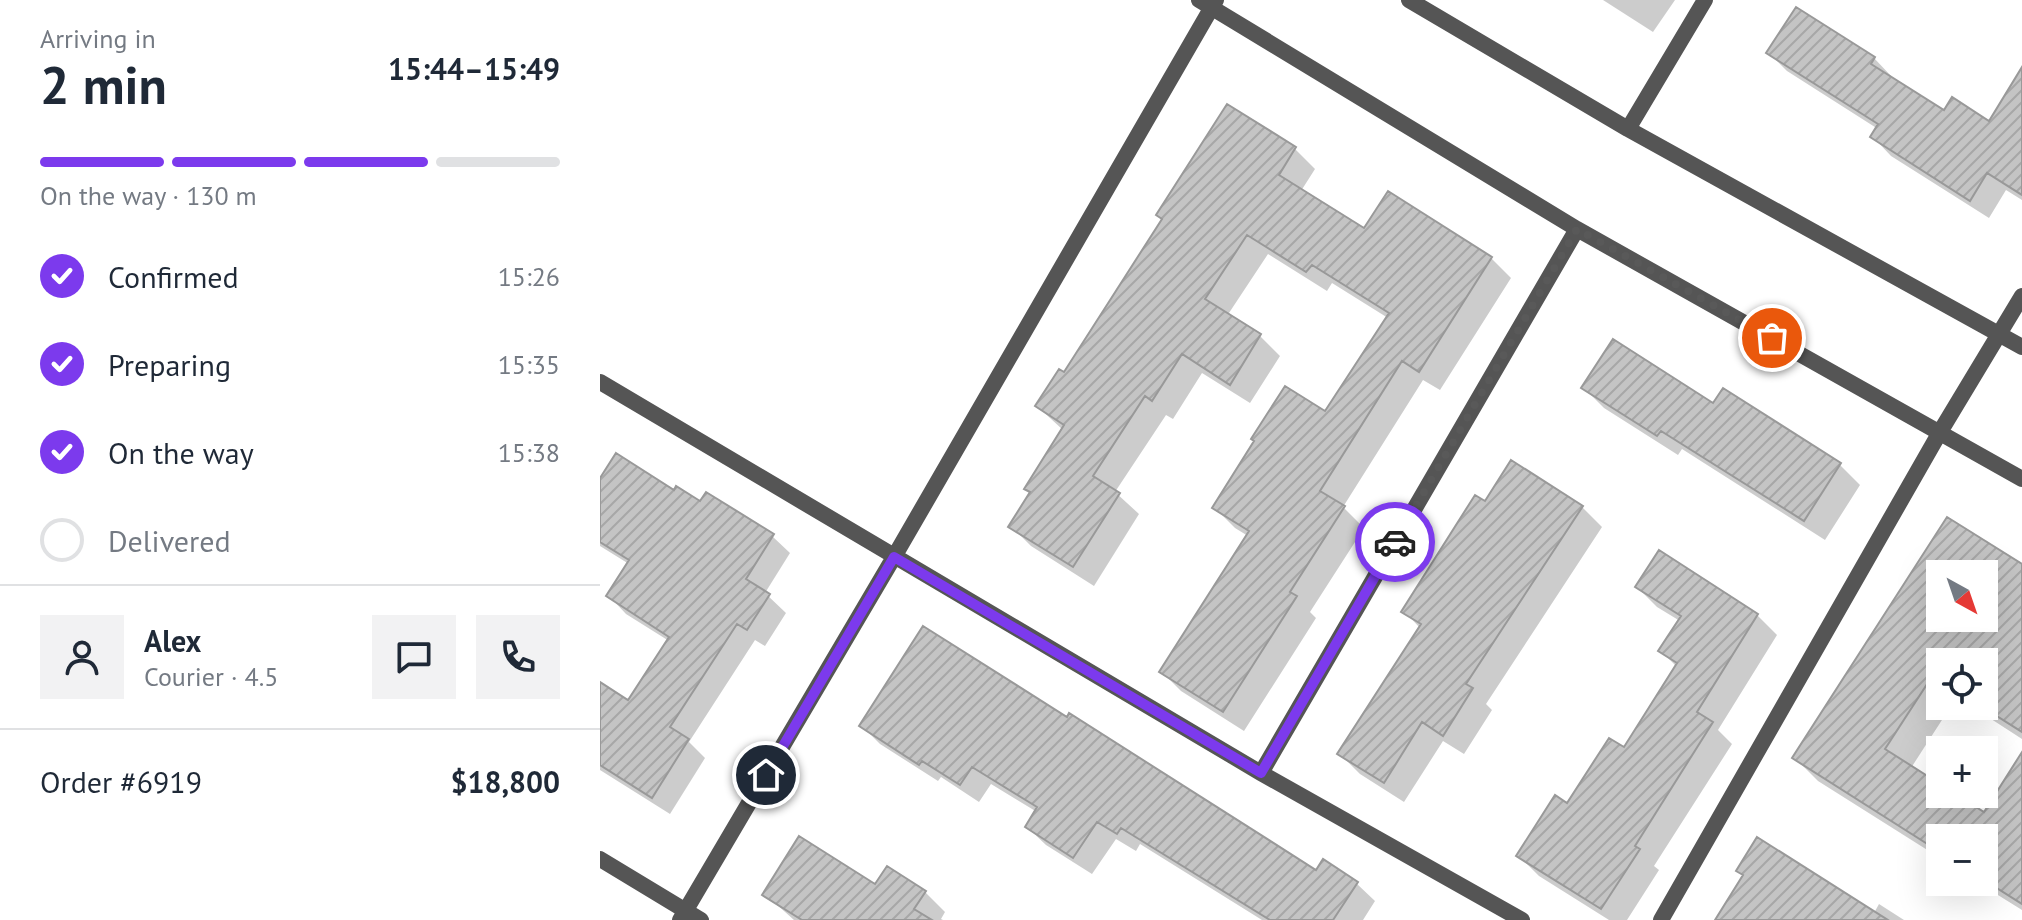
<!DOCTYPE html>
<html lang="en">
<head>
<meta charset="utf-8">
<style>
	body { margin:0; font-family:"PT Sans",sans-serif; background:#f2f2f3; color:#1f2937; height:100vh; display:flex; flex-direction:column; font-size:30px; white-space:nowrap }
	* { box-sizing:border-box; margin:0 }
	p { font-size:26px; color:#747a83 }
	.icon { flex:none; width:44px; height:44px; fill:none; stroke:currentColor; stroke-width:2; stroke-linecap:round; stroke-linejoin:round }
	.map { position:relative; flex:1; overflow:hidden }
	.side { display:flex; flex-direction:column; background:#fff; width:600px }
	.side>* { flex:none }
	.needle { width:52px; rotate:140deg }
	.fabs { position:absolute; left:1326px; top:560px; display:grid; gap:16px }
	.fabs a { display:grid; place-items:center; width:72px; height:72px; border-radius:0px; background:#fff; box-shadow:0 8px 32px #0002; font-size:40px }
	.pin { position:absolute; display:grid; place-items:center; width:68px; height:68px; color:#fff; margin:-34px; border:4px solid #fff; border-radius:50%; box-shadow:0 2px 8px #0007 }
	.courier { position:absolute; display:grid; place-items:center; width:80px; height:80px; margin:-40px; border:6px solid #7c3aed; border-radius:50%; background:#fff; color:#222; box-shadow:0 2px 10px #0007 }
	.overview em { font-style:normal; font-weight:600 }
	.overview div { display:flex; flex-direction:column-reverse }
	.overview { display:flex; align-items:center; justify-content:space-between; height:136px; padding:0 40px }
	h1 { font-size:52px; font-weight:600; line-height:60px }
	.bar { display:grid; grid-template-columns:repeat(4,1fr); gap:12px 8px; align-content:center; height:96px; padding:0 40px }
	.bar i { height:10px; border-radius:6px; background:#e0e1e3 }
	.bar .current { background:#7c3aed }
	.bar p { grid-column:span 4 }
	.line { display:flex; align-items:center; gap:20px; padding:0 40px; border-top:2px solid #e0e1e3 }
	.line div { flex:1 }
	.round { display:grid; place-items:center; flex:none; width:84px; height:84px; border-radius:0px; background:#f2f2f3 }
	ol { padding:0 40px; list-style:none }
	li { display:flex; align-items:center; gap:24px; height:88px }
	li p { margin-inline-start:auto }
	li .icon { padding:8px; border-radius:50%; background:#7c3aed; color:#fff; stroke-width:4 }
	li:last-child { color:#747a83 }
	li i { width:44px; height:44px; border:4px solid #e0e1e3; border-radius:50% }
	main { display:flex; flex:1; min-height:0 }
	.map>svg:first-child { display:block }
	.shadow { fill:#0003; fill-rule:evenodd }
	.building { fill:url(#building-hatch); stroke:#999; stroke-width:2; fill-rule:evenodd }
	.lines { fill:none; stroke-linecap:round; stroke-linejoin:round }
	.street { stroke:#555; stroke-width:16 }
	.done { stroke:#595959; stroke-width:8; stroke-dasharray:0 14.4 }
	.route { stroke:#7c3aed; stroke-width:10 }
</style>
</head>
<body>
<main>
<section class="side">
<div class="overview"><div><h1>2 min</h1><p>Arriving in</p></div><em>15:44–15:49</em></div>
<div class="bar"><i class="current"></i><i class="current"></i><i class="current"></i><i></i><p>On the way · 130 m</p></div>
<ol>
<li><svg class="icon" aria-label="check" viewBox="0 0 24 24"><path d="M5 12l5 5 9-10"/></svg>Confirmed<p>15:26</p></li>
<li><svg class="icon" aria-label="check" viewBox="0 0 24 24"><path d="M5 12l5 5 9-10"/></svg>Preparing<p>15:35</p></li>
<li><svg class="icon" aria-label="check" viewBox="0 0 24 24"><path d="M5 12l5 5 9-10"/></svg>On the way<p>15:38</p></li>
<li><i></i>Delivered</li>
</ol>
<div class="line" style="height:144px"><a class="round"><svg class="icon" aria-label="person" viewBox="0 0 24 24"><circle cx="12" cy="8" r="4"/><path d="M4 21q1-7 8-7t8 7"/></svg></a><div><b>Alex</b><p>Courier · 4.5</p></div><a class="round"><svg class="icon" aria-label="chat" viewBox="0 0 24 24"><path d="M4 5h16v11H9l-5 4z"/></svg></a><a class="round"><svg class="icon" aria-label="phone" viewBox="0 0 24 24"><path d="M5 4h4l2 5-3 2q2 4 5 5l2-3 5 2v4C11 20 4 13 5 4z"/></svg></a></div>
<div class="line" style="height:104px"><div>Order #6919</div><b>$18,800</b></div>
</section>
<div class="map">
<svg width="1422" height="920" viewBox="0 0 1422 920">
	<defs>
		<pattern id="building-hatch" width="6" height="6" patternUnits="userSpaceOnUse" patternTransform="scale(2)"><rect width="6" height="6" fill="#c4c4c4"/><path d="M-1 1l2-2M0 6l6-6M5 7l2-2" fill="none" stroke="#a7a7a7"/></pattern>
	</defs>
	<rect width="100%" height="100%" fill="#fff"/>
	<path class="shadow" d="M1003,0H1075L1053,32Z
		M1169,53L1274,58L1292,77L1291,79L1344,113L1389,124L1422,122V200L1406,190L1389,218L1291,156L1273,137L1278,129L1187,71Z
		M695,149L715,169L701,191L765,231L891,258L911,278L840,390L823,380L743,507L764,528L710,612L716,618L644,731L581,691L561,671L648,536L635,528L615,508L726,413L788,318L732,283L727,291L668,254L627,316L660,336L680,356L650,403L602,373L573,419L566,415L515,492L539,514L494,586L431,546L411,526L432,494L463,430L437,406L464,375Z
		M984,388L1114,406L1123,391L1240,465L1260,485L1225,540L1082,449L1078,455L1004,408Z
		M912,463L982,507L1002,527L886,704L892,710L864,754L843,741L804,802L760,774L740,754L820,628L804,611L886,504Z
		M0,482L75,493L172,536L190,553L165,593L186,613L165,646L155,640L89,742L105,758L70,814L0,770V684L29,703L69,641L26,614L9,596L29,564L0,546Z
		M1347,520L1422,567V739L1371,706H1384V662H1340V706H1351L1311,768L1340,786V794H1352L1385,815L1422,756V910L1377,882H1384V838H1340V858L1218,781L1195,758ZM1340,574H1384V618H1340Z
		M1037,587L1157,615L1177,635L1118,730L1132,744L1054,866L1059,870L1027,920H1009L939,876L919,856L1024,750L1077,667L1061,651L1080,621L1057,607Z
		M262,726L717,873L756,883L775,901L763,920H662L540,844L536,851L516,839L492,874L446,845L427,827L437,812L391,784L379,802L341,777L338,781L280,744Z
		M1138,870L1274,913L1279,904L1304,920H1117L1144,877Z
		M276,887L325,892L345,912L341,919L343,920H194L165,894Z"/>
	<path class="building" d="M1196,7L1275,57L1271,64L1344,110L1352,97L1389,121L1422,67V195L1387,173L1370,201L1270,137L1278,124L1166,53Z
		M627,104L696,147L679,175L764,228L788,191L892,257L819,372L802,361L720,491L745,506L690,592L697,596L623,712L559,672L649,531L612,508L654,441L651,439L685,386L725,411L789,313L712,265L706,272L647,235L605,299L661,334L630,385L582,354L552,401L545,396L493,476L520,493L473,567L408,527L430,492L424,489L464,425L435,406L459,369L464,372L562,219L556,215Z
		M1013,339L1113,403L1123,388L1241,463L1204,521L1061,431L1057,436L981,388Z
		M16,453L74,490L76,486L100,501L106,492L174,534L146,579L170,594L147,630L137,624L70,727L89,739L52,798L0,765V682L28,700L69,637L6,596L29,560L0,542V478Z
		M911,460L983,506L866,684L873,688L843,736L822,722L784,783L737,754L821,624L801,612L875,495L885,501Z
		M1347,517L1422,564V732L1381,706H1384V662H1340V680L1333,675L1285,749L1340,784V794H1356L1384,812L1422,752V904L1384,880V838H1340V852L1192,758ZM1340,574H1384V618H1340Z
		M1059,550L1158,614L1097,712L1113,722L1035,846L1040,849L1001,909L916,856L955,795L967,803L1009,738L1024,747L1077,663L1058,651L1081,616L1035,587Z
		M323,626L467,717L469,713L716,870L723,859L758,882L733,920H670L521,828L517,834L497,822L473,858L425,827L437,807L372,767L360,785L322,761L319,765L259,726Z
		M199,836L275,884L287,866L326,891L314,909L332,920H202L162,895Z
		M1157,837L1288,920H1115L1143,875L1136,871Z"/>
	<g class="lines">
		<path class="street" d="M599,0L977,229L1422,479
			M809,0L1028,129L1422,347
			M1028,129L1105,0
			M0,382L661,773L922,920
			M661,773L977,229
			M0,859L101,920
			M80,920L294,557L616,0
			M1061,920L1340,432L1422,296"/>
	</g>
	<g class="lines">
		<path class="done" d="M795,542L977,229L1172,338"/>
		<path class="route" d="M166,775L294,557L661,773L795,542"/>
	</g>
</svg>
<div class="fabs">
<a><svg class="needle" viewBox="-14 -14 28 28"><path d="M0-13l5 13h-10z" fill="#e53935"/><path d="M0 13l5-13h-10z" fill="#747a83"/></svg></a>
<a><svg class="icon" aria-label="locate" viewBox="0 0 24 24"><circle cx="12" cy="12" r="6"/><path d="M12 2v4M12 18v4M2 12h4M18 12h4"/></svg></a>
<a>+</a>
<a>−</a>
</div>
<div class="pin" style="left:1172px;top:338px;background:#ea580c"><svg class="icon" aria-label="bag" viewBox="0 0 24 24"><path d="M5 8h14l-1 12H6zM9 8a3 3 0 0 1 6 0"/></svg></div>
<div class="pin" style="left:166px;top:775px;background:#1f2937"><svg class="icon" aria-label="home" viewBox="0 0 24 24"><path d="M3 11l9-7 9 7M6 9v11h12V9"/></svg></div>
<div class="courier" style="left:795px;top:542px"><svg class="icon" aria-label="car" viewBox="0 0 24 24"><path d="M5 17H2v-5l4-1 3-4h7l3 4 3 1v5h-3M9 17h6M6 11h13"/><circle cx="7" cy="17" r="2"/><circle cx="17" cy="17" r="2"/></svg></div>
</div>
</main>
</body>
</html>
